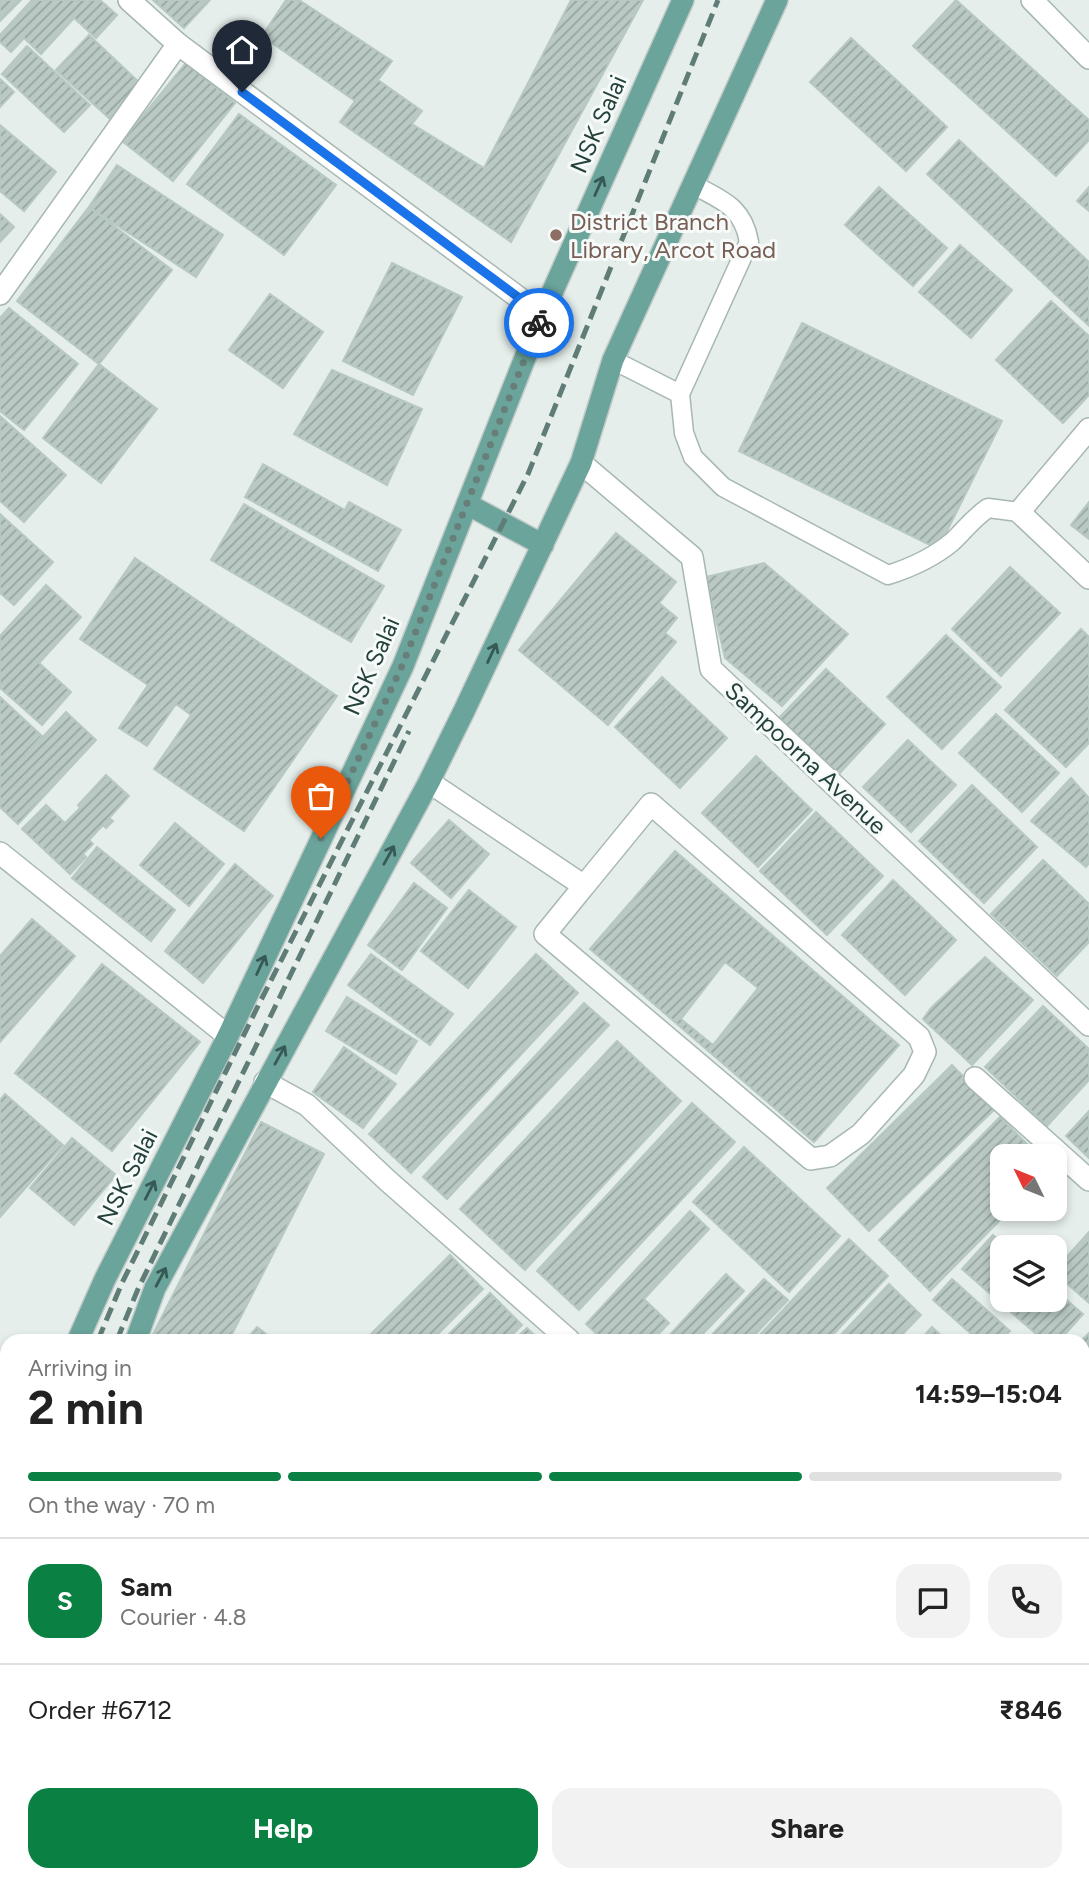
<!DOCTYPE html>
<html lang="en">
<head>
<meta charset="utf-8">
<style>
	body { margin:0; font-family:Figtree,sans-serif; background:#f2f2f2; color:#222; height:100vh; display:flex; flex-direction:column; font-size:26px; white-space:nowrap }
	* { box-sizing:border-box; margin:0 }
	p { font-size:23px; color:#767676 }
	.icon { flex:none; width:38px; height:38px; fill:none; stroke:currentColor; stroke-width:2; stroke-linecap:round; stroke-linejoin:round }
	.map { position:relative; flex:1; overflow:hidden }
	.side { position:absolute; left:0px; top:1334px; width:1090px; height:548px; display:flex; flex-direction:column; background:#fff; border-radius:21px 21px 0 0; box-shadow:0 4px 10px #0003 }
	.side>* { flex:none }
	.needle { width:46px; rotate:313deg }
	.buttons { position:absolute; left:990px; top:1144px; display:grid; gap:14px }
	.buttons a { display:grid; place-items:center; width:77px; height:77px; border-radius:14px; background:#fff; box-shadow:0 4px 10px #0003; font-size:35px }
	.pin { position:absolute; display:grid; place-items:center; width:60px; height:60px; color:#fff; margin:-72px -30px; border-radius:50% 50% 50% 0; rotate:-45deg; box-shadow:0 0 7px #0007 }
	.pin .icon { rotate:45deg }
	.courier { position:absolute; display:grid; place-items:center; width:70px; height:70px; margin:-35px; border:5px solid #1a73e8; border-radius:50%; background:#fff; color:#222; box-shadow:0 2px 9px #0007 }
	.overview em { font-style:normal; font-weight:700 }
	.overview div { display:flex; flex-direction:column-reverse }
	.overview { display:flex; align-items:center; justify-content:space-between; height:119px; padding:0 28px }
	h1 { font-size:46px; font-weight:700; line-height:52px }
	.bar { display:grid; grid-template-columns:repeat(4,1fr); gap:10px 7px; align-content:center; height:84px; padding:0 28px }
	.bar i { height:9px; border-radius:5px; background:#e0e0e0 }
	.bar .selected { background:#0b8043 }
	.bar p { grid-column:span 4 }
	.line { display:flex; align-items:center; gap:18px; padding:0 28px; border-top:2px solid #e0e0e0 }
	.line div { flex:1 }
	.round { display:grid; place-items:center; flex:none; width:74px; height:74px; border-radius:21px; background:#f2f2f2 }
	.action { display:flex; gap:14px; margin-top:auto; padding:14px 28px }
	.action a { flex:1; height:80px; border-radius:21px; background:#0b8043; color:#fff; font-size:28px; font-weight:700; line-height:80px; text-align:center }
	.action a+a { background:#f2f2f2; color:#222 }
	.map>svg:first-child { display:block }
	.building { fill:url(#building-hatch); stroke:#b7c8c3; stroke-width:2; fill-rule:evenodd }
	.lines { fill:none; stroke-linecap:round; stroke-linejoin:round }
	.service-casing { stroke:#a7b7b3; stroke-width:21 }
	.minor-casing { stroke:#a7b7b3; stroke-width:24 }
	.tertiary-casing { stroke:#a7b7b3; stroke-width:24 }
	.primary-casing { stroke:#c2cac8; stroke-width:24 }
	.service { stroke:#fff; stroke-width:18 }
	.minor { stroke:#fff; stroke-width:21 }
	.tertiary { stroke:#fff; stroke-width:21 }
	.primary { stroke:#6aa49a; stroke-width:21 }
	.rail { stroke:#5f7c76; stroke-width:5; stroke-dasharray:14 7; stroke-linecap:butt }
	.oneway { stroke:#365a53 }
	.done { stroke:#687e79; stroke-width:7; stroke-dasharray:0 12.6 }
	.route { stroke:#1a73e8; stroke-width:9 }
	.education-dot { fill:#8d6e63; stroke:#f6faf9; stroke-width:2.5 }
	.labels { text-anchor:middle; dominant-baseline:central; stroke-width:6; stroke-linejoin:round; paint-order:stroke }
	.street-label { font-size:24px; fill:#24413b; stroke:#f6faf9 }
	.education-label { font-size:24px; fill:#785e54; stroke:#f6faf9; text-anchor:start }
</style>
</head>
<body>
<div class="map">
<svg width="1089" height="1881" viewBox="0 0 1089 1881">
	<defs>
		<pattern id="building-hatch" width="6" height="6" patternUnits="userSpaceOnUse" patternTransform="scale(1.75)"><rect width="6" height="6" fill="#bac9c4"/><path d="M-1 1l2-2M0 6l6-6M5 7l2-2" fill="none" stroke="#97a5a0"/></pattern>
	</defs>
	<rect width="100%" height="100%" fill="#e5eeeb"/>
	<path class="building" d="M0,0H21L0,21Z
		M32,0H100L117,15L96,38L74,18L41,54L24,38L11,52L0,42V35Z
		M153,0H210L184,28Z
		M286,0H299L392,61L378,80L422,111L412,124L484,168L571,0H643L511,242L340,122L355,101L262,36Z
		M956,0L1089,120V140L1056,176L913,46Z
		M89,35L142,85L110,119L56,70Z
		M851,38L947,127L906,171L810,82Z
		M27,46L90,105L64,132L2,74Z
		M186,63L235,103L173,181L122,141Z
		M0,79L14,92L0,107Z
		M239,114L336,185L284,255L187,184Z
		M0,125L56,172L24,211L0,191Z
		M959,140L1089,262V326L927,174Z
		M117,165L223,235L196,277L89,207Z
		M879,187L947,248L913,286L845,225Z
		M1089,187V211L1077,201Z
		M89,207L172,270L99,364L17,301Z
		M0,214L14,227L0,242Z
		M960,245L1012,290L971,338L919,292Z
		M392,263L462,297L413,395L343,361Z
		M270,294L323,332L283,388L229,350Z
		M1051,301L1089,336V395L1063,423L996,360Z
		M9,308L78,364L24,430L0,411V318Z
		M802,323L1002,421L938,549L739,451Z
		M99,364L157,409L101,483L43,438Z
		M332,370L422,409L387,485L294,434Z
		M0,416L66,475L24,522L0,501Z
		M263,464L345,510L349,502L401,530L378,571L245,497Z
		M1089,502V539L1071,525Z
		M244,504L384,586L351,642L211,560Z
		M0,514L53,562L14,605L0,593Z
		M616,533L676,582L659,603L677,618L665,633L676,642L608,725L519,650Z
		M135,558L337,696L244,831L154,769L191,715L176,704L147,746L119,728L148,685L80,639Z
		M764,563L848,634L782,706L725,658L706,577Z
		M1010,567L1060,613L1001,676L952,629Z
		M46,585L81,617L39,663L71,692L42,725L0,688V636Z
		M1081,629L1089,637V743L1066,767L1005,710Z
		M946,635L1001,687L942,749L887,697Z
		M826,669L885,724L839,774L779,718Z
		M662,677L727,738L680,788L615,727Z
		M0,697L42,736L0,782Z
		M66,712L96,740L18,824L0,807V783Z
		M996,714L1059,773L1022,812L959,753Z
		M908,740L956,785L911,832L863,787Z
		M756,756L812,810L758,867L702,813Z
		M106,775L129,796L109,818L113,821L106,828L103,825L89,840L93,844L83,854L86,857L70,874L22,829L46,805L65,823L80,808L78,805Z
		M1071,778L1089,798V863L1086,867L1031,821Z
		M972,785L1037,847L984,903L919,841Z
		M816,812L883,876L827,935L760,871Z
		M449,820L489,854L451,898L411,863Z
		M175,823L224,864L189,906L140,865Z
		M97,847L175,910L151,941L72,878Z
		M675,851L899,1045L814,1142L590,949ZM725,962L758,988L713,1045L681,1019Z
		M1043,860L1089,904V942L1057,976L991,914Z
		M235,864L273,896L203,983L165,951Z
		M893,880L956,940L905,995L842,935Z
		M414,883L447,908L402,970L368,945Z
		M469,890L516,927L468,988L421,951Z
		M32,919L75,956L0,1042V956Z
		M371,954L453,1014L430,1045L348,985Z
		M536,954L578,993L411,1173L369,1134Z
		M985,957L1033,1000L972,1065L923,1019L931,1008Z
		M102,964L200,1042L112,1151L15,1073Z
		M347,997L417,1041L396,1074L326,1031Z
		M584,1003L609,1025L447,1199L423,1177Z
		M1043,1006L1089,1049V1080L1047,1126L985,1067Z
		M617,1041L681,1101L525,1270L460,1209Z
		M344,1047L396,1084L363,1128L313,1092Z
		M952,1065L995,1109L869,1231L827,1188Z
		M5,1094L63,1145L0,1217V1100Z
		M692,1103L735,1142L579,1310L537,1271Z
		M1089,1111V1158L1066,1136Z
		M1000,1117L1040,1157H1003V1209H1011L930,1291L879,1240Z
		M261,1122L324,1154L229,1340H155L151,1338Z
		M72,1138L116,1175L74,1225L30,1188Z
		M744,1147L840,1236L789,1292L693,1202Z
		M690,1211L709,1229L644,1299L669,1323L653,1340H603L586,1324Z
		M1089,1232V1303L1055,1273V1270Z
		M993,1235L1007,1248H1003V1300H1055V1290L1083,1314L1060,1340H1043L962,1269Z
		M849,1239L888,1276L828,1340H755Z
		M450,1255L483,1289L432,1340H365Z
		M726,1274L744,1291L697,1340H665Z
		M764,1279L788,1300L750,1340H707Z
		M952,1279L1010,1331L1001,1340H978L933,1300Z
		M889,1284L921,1315L897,1340H836Z
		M490,1293L522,1325L507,1340H443Z
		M257,1327L274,1340H246Z
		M932,1327L946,1340H920Z
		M527,1328L539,1340H514Z
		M1089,1333V1377L1083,1372L1082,1340Z
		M1083,1469L1089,1474V1522L1083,1517Z
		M1083,1688L1089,1693V1741L1083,1748Z
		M1089,1798V1859L1083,1853V1803Z
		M1083,1856L1089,1862V1881H1022L1016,1874H1083Z
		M7,1865V1874H95L103,1881H0V1873Z
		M160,1874H215L210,1881H168Z
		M517,1874H565L571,1881H510Z
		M589,1874H642L636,1881H584Z
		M661,1874H716L723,1881H655Z
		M727,1874H781L775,1881H734Z
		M852,1874H926L933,1881H848L847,1880Z
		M943,1874H973L967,1881H950Z"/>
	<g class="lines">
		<g class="service-casing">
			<path id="service" d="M692,184C721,200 743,206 749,242L680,394L684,433L693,457L723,487L888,575C910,568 934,557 952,542C965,530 972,519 988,508L1019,512
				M613,360L680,394"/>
		</g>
		<g class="minor-casing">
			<path id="minor" d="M1032,0L1089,58
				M0,294L178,44
				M1089,429L1019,512L1089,578
				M581,463L692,557L711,669L1089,1025
				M429,782L584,886L545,934L811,1159L830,1156L861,1134L914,1075L925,1052L919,1037L651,804L584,886
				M0,853L228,1036
				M975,1078L1089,1180
				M265,1082L307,1105L388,1181L569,1340
				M1083,1575L1089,1569
				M1083,1760L1089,1753
				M484,1881L491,1874
				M802,1881L809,1874
				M976,1881L982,1874"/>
		</g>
		<g class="tertiary-casing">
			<path id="tertiary" d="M129,0L178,44L542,315
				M404,1874L411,1881"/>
		</g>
		<g class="primary-casing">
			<path id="primary" d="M467,504L543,545
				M78,1340L105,1279L228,1036L403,666L542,315L683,0
				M136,1340L155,1288L429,782L464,711L581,463L613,360L777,0
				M0,1520L7,1503
				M0,1688L7,1671"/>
		</g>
		<use href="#service" class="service"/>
		<use href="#minor" class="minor"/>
		<use href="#tertiary" class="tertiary"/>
		<use href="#primary" class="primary"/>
		<path class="rail" d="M98,1340L122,1283L259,1004L528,474L718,0
			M117,1340L138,1289L409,731
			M0,1578L7,1561
			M0,1629L7,1611"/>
	</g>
	<defs><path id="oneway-shaft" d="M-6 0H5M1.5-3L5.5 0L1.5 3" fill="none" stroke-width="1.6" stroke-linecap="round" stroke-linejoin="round" transform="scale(1.75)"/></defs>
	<g class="oneway">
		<use href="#oneway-shaft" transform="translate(599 186) rotate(-66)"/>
		<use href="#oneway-shaft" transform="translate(492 653) rotate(-65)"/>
		<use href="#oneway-shaft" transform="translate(389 855) rotate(-61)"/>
		<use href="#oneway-shaft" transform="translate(261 965) rotate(-65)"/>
		<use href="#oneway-shaft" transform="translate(280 1055) rotate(-61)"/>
		<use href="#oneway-shaft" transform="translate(150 1190) rotate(-63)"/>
		<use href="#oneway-shaft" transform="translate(161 1277) rotate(-62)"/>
	</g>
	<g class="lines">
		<path class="done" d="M321,838L402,666L539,323"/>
		<path class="route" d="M242,92L542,315L539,323"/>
	</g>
	<circle class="education-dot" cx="556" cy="235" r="7"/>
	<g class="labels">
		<g class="street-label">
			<text transform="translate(598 124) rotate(-66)">NSK Salai</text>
			<text transform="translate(371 666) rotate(-66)">NSK Salai</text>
			<text transform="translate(806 758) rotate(43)">Sampoorna Avenue</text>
			<text transform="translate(127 1177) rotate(-63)">NSK Salai</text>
		</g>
		<g class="education-label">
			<text x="570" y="221">District Branch<tspan x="570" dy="28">Library, Arcot Road</tspan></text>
		</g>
	</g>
</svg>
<div class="buttons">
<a><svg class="needle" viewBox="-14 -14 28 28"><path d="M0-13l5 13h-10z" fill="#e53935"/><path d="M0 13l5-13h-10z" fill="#767676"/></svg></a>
<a><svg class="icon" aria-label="layers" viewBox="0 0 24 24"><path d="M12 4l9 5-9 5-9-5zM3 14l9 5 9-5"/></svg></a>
</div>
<div class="pin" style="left:321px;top:838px;background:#ea580c"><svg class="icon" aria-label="bag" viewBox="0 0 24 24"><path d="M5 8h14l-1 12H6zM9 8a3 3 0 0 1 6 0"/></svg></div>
<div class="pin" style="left:242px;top:92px;background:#1f2937"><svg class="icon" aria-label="home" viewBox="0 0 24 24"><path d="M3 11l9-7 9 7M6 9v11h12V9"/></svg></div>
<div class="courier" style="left:539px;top:323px"><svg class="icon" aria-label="bike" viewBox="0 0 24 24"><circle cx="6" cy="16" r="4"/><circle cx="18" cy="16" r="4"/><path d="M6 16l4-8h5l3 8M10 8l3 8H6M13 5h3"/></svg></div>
<section class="side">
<div class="overview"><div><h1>2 min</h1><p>Arriving in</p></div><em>14:59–15:04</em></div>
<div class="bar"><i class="selected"></i><i class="selected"></i><i class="selected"></i><i></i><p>On the way · 70 m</p></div>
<div class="line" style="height:126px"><b class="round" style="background:#0b8043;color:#fff">S</b><div><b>Sam</b><p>Courier · 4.8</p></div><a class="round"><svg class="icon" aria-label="chat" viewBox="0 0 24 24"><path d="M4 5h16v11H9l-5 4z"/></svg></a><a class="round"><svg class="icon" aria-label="phone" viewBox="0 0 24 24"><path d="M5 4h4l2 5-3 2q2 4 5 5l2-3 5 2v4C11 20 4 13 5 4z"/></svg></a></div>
<div class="line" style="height:91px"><div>Order #6712</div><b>₹846</b></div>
<div class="action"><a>Help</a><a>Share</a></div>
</section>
</div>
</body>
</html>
